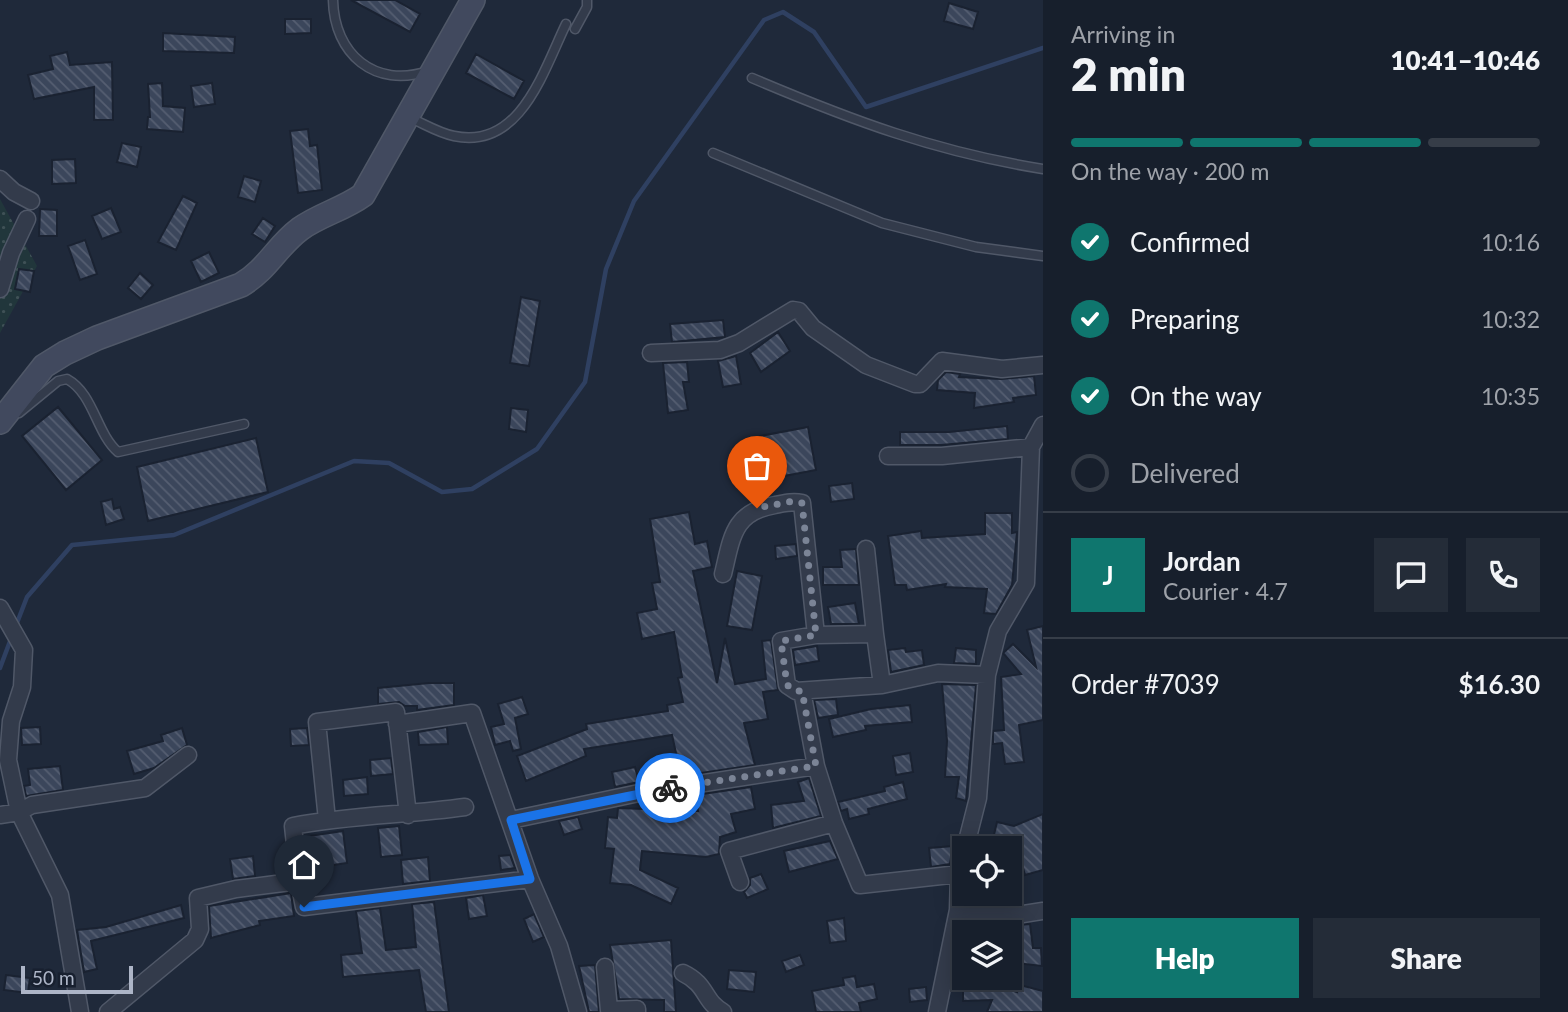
<!DOCTYPE html>
<html lang="en">
<head>
<meta charset="utf-8">
<style>
	body { margin:0; font-family:Lato,sans-serif; background:#242c38; color:#f1f3f6; height:100vh; display:flex; flex-direction:column; font-size:26px; white-space:nowrap }
	* { box-sizing:border-box; margin:0 }
	p { font-size:23px; color:#9ea2a9 }
	.icon { flex:none; width:38px; height:38px; fill:none; stroke:currentColor; stroke-width:2; stroke-linecap:round; stroke-linejoin:round }
	.map { position:relative; flex:1; overflow:hidden }
	.details { display:flex; flex-direction:column; background:#171f2c; width:525px }
	.details>* { flex:none }
	.fabs { position:absolute; left:952px; top:836px; display:grid; gap:14px }
	.fabs a { display:grid; place-items:center; width:70px; height:70px; border-radius:0px; background:#171f2c; box-shadow:0 4px 18px #0003,0 0 0 2px #363d48; font-size:35px }
	.scale { position:absolute; left:21px; bottom:18px; width:112px; box-sizing:border-box; padding-left:7px; border:4px solid #adb5c7; border-top:0; font-size:19px; line-height:24px; white-space:nowrap; color:#adb5c7; -webkit-text-stroke:5px #18202f; paint-order:stroke }
	.pin { position:absolute; display:grid; place-items:center; width:60px; height:60px; color:#fff; margin:-72px -30px; border-radius:50% 50% 50% 0; rotate:-45deg; box-shadow:0 0 7px #0007 }
	.pin .icon { rotate:45deg }
	.courier { position:absolute; display:grid; place-items:center; width:70px; height:70px; margin:-35px; border:5px solid #1a73e8; border-radius:50%; background:#fff; color:#222; box-shadow:0 2px 9px #0007 }
	.summary em { font-style:normal; font-weight:800 }
	.summary div { display:flex; flex-direction:column-reverse }
	.summary { display:flex; align-items:center; justify-content:space-between; height:119px; padding:0 28px }
	h1 { font-size:46px; font-weight:800; line-height:52px }
	.bar { display:grid; grid-template-columns:repeat(4,1fr); gap:10px 7px; align-content:center; height:84px; padding:0 28px }
	.bar i { height:9px; border-radius:5px; background:#363d48 }
	.bar .active { background:#0f766e }
	.bar p { grid-column:span 4 }
	.line { display:flex; align-items:center; gap:18px; padding:0 28px; border-top:2px solid #363d48 }
	.line div { flex:1 }
	.round { display:grid; place-items:center; flex:none; width:74px; height:74px; border-radius:0px; background:#242c38 }
	ol { padding:0 28px; list-style:none }
	li { display:flex; align-items:center; gap:21px; height:77px }
	li p { margin-inline-start:auto }
	li .icon { padding:7px; border-radius:50%; background:#0f766e; color:#fff; stroke-width:4 }
	li:last-child { color:#9ea2a9 }
	li i { width:38px; height:38px; border:4px solid #363d48; border-radius:50% }
	.primary-button { display:flex; gap:14px; margin-top:auto; padding:14px 28px }
	.primary-button a { flex:1; height:80px; border-radius:0px; background:#0f766e; color:#fff; font-size:28px; font-weight:800; line-height:80px; text-align:center }
	.primary-button a+a { background:#242c38; color:#f1f3f6 }
	main { display:flex; flex:1; min-height:0 }
	.map>svg:first-child { display:block }
	.grass { fill:url(#grass-dots) }
	.lines { fill:none; stroke-linecap:round; stroke-linejoin:round }
	.stream { stroke:#2f4061; stroke-width:4.5 }
	.building { fill:url(#building-back-hatch); stroke:#1a2231; stroke-width:2 }
	.lane-casing { stroke:#505868; stroke-width:11 }
	.street-casing { stroke:#505868; stroke-width:19 }
	.secondary-casing { stroke:#505868; stroke-width:26 }
	.lane { stroke:#333b4b; stroke-width:8 }
	.street { stroke:#333b4b; stroke-width:16 }
	.secondary { stroke:#41495e; stroke-width:23 }
	.done { stroke:#7b8496; stroke-width:7; stroke-dasharray:0 12.6 }
	.route { stroke:#1a73e8; stroke-width:9 }
</style>
</head>
<body>
<main>
<div class="map">
<svg width="1043" height="1012" viewBox="0 0 1043 1012">
	<defs>
		<pattern id="grass-dots" width="8" height="8" patternUnits="userSpaceOnUse" patternTransform="scale(1.75)"><rect width="8" height="8" fill="#21363b"/><path d="M2 2h.1M6 6h.1" fill="none" stroke="#3f5156" stroke-width="1.8" stroke-linecap="round"/></pattern>
		<pattern id="building-back-hatch" width="6" height="6" patternUnits="userSpaceOnUse" patternTransform="scale(1.75)"><rect width="6" height="6" fill="#3b465b"/><path d="M-1 5l2 2M0 0l6 6M5-1l2 2" fill="none" stroke="#555e71"/></pattern>
	</defs>
	<rect width="100%" height="100%" fill="#1f293a"/>
	<path class="grass" d="M0,199L37,266L0,333Z"/>
	<g class="lines">
		<path class="stream" d="M15,628L27,597L72,545L174,535L354,461L389,463L442,492L472,489L537,449L585,382L606,269L634,201L764,20L783,12L814,32L866,107L1043,48
			M0,668L12,636"/>
	</g>
	<path class="building" d="M351,0H395L420,14L410,32Z
		M949,3L978,12L973,29L944,21Z
		M285,19H311V33L285,34Z
		M163,33L235,37L234,53L163,51Z
		M67,52L70,65L112,62L113,120H94V87L34,99L28,75L53,69L50,56Z
		M476,54L524,81L514,99L466,73Z
		M162,83L163,106L185,108L183,132L147,129L148,117H150L148,84Z
		M212,83L215,104L194,107L191,86Z
		M308,129L310,146L317,145L322,190L298,193L290,131Z
		M122,143L141,147L137,167L117,162Z
		M75,159L76,183L52,184V160Z
		M244,176L261,181L255,202L238,197Z
		M183,196L197,203L176,250L158,242Z
		M111,208L121,232L102,239L92,216Z
		M40,209L57,210V236H39Z
		M263,218L275,226L265,242L252,234Z
		M85,240L97,274L80,280L68,246Z
		M209,252L219,273L201,282L191,261Z
		M19,269L34,271L30,292L15,289Z
		M140,273L153,285L141,299L128,288Z
		M521,297L540,301L529,366L510,363Z
		M723,320L725,337L672,342L670,324Z
		M778,332L790,351L761,372L750,353Z
		M736,356L741,384L723,387L718,361Z
		M687,362L689,382H683L688,410L668,413L663,363Z
		M946,372L960,374L959,377L1001,379L1034,376L1036,395L1013,398L1014,402L974,408L975,393L937,390L938,380Z
		M58,407L102,460L66,490L22,436Z
		M511,408L528,410L526,432L509,429Z
		M1007,426L1008,439L941,445H900V432H949Z
		M808,427L816,470L768,479L760,436Z
		M256,438L268,492L148,521L137,467Z
		M852,483L854,499L831,502L829,486Z
		M112,499L114,509L120,507L124,519L106,525L101,502Z
		M689,512L695,544L707,541L712,567L693,571L717,683L725,638L735,684L766,679L762,641L771,640L778,690L763,692L768,719L744,723L755,765L681,776L672,735L584,749L586,756L526,781L517,756L587,729L586,724L668,711L667,705L683,702L678,678L682,677L674,632L642,639L637,613L657,609L652,583L660,582L650,519Z
		M985,513H1012V533L1017,532L1012,585L996,614L984,613L987,589L945,587L946,584L907,590L906,585H895L888,536L921,531L922,538L985,534Z
		M796,544L797,556L776,559L775,546Z
		M856,549L859,585H823V567H842L840,550Z
		M737,571L762,576L752,630L727,626Z
		M855,603L859,624H831L828,607Z
		M1043,626V720L1019,725L1024,762L1005,764L1002,743L993,744V731L1004,730L1001,677L1021,674L1003,653L1013,644L1036,667L1027,630Z
		M817,646L819,661L795,665L793,650Z
		M905,648L906,652L922,650L924,665L891,672L888,650Z
		M956,648L976,650V664L954,663Z
		M429,683H454V705L417,710V706H405L399,702L378,704V688Z
		M942,684L976,685L966,801L956,798L959,777H945L947,741Z
		M522,697L528,714L515,718L521,749L513,751L510,741L495,745L491,727L504,724L498,704Z
		M836,699L838,715L818,718L814,700Z
		M910,705L912,722L865,726L866,730L833,737L829,719L871,709Z
		M40,727L41,744L22,745L21,728Z
		M447,727L448,744L419,745L418,732Z
		M182,728L187,745L154,768L134,774L127,751L163,741L161,735Z
		M307,728L309,745L291,746L290,729Z
		M910,753L913,772L896,775L893,756Z
		M391,758L393,774L371,776L370,760Z
		M60,766L63,790L26,796L24,786L30,785L28,769Z
		M635,767L639,782L615,787L612,772Z
		M367,777L368,794L344,796L343,780Z
		M809,778L821,816L773,828L771,805L804,801L798,782Z
		M903,782L907,799L868,809L869,814L849,819L847,809L841,811L838,802L885,791L884,787Z
		M751,787L755,809L731,814L736,832L720,837L719,854L706,857L642,851L640,870L678,888L671,904L631,885L610,883L614,849L605,848L608,817L617,818L618,808L698,811L695,795Z
		M1043,814V870L1025,875L1018,850L992,843L997,822L1014,826Z
		M578,817L582,829L564,835L559,821Z
		M399,826L402,855L381,857L378,828Z
		M343,831L347,863L313,868L309,836Z
		M830,841L838,859L789,872L784,851Z
		M953,846L950,864L931,867L929,848Z
		M510,855L515,868L501,870L499,856Z
		M253,856L255,876L233,879L230,859Z
		M428,857L430,881L403,884L401,860Z
		M761,874L768,889L747,898L744,892L750,885V878Z
		M291,893L294,916L259,921L260,925L211,938L209,906Z
		M969,894H1015L1011,905L969,901Z
		M483,895L487,916L469,919L466,898Z
		M434,902L449,1012H426L419,970L343,977L341,955L362,953L356,911L380,908L386,950L416,947L412,904Z
		M181,905L184,918L91,941L97,969L84,972L77,930L106,927Z
		M534,914L544,937L533,942L524,919Z
		M844,918L846,941L830,943L827,921Z
		M1030,924L1033,948H1041L1042,966L1015,963L1014,939H1010L1006,926Z
		M671,940L676,1012H664V1000L619,999L610,945Z
		M800,955L804,965L786,972L782,961Z
		M595,965L599,1012H589L579,966Z
		M729,970L756,972L754,992L727,989Z
		M6,975L30,978L28,993L4,990Z
		M855,976L857,987L874,984L877,999L859,1003L861,1012H816L812,991L844,985L843,978Z
		M963,981H986L1017,992L1016,984L1043,991V1012H987L992,1000L963,1001Z
		M926,987L927,1000L910,1002L909,989Z"/>
	<g class="lines">
		<g class="lane-casing">
			<path id="lane" d="M333,0C334,54 375,89 428,71
				M575,29L587,7V0
				M752,78C851,120 936,152 1043,169
				M408,117C423,123 438,133 454,136C520,150 543,72 566,24
				M713,153L882,223L976,247L1043,256
				M19,413L58,381L67,379C94,394 96,433 118,452L244,424"/>
		</g>
		<g class="street-casing">
			<path id="street" d="M0,179L14,192L31,201
				M0,289L11,253L27,219
				M651,353L720,350L739,343L793,310L799,311L813,328L866,365L915,384H920L942,361L1002,369L1043,365
				M888,456H942L1031,447
				M866,549L875,634L816,635L781,641L787,685L796,691L882,685L938,673L987,675
				M723,574C732,537 733,512 775,505C785,503 793,501 802,503L816,635
				M0,608L24,650L22,687L11,721L8,760L19,812L60,895L80,1012
				M875,634L882,685
				M802,691L816,766
				M397,724L472,713L530,879L559,946L578,1012
				M0,815L19,812L32,805L145,788L188,755
				M327,820L317,722L396,712L408,815
				M511,820L639,793L816,766L834,823L860,885L959,874
				M965,849L978,798L987,675L998,631L1026,583L1031,447L1043,425
				M299,881L293,826C350,815 408,815 465,807
				M740,882L729,851L834,823
				M958,910L1011,916L1043,911
				M605,967L609,1010L637,1009V1012
				M683,973C708,985 703,1001 723,1012
				M108,1012L195,940L200,929L198,898L236,889L299,881L304,907L530,879
				M937,1012L958,910L959,874L964,853"/>
		</g>
		<g class="secondary-casing">
			<path id="secondary" d="M0,422L44,366L65,353L97,338L241,285C268,269 276,247 300,229C319,215 344,209 363,195L473,0"/>
		</g>
		<use href="#lane" class="lane"/>
		<use href="#street" class="street"/>
		<use href="#secondary" class="secondary"/>
	</g>
	<g class="lines">
		<path class="done" d="M670,788L816,766L802,691H796L787,685L781,641L816,635L802,503L794,501L757,508"/>
		<path class="route" d="M304,907L530,879L511,820L670,788"/>
	</g>
</svg>
<div class="fabs">
<a><svg class="icon" aria-label="locate" viewBox="0 0 24 24"><circle cx="12" cy="12" r="6"/><path d="M12 2v4M12 18v4M2 12h4M18 12h4"/></svg></a>
<a><svg class="icon" aria-label="layers" viewBox="0 0 24 24"><path d="M12 4l9 5-9 5-9-5zM3 14l9 5 9-5"/></svg></a>
</div>
<div class="scale">50 m</div>
<div class="pin" style="left:757px;top:508px;background:#ea580c"><svg class="icon" aria-label="bag" viewBox="0 0 24 24"><path d="M5 8h14l-1 12H6zM9 8a3 3 0 0 1 6 0"/></svg></div>
<div class="pin" style="left:304px;top:907px;background:#1f2937"><svg class="icon" aria-label="home" viewBox="0 0 24 24"><path d="M3 11l9-7 9 7M6 9v11h12V9"/></svg></div>
<div class="courier" style="left:670px;top:788px"><svg class="icon" aria-label="bike" viewBox="0 0 24 24"><circle cx="6" cy="16" r="4"/><circle cx="18" cy="16" r="4"/><path d="M6 16l4-8h5l3 8M10 8l3 8H6M13 5h3"/></svg></div>
</div>
<section class="details">
<div class="summary"><div><h1>2 min</h1><p>Arriving in</p></div><em>10:41–10:46</em></div>
<div class="bar"><i class="active"></i><i class="active"></i><i class="active"></i><i></i><p>On the way · 200 m</p></div>
<ol>
<li><svg class="icon" aria-label="check" viewBox="0 0 24 24"><path d="M5 12l5 5 9-10"/></svg>Confirmed<p>10:16</p></li>
<li><svg class="icon" aria-label="check" viewBox="0 0 24 24"><path d="M5 12l5 5 9-10"/></svg>Preparing<p>10:32</p></li>
<li><svg class="icon" aria-label="check" viewBox="0 0 24 24"><path d="M5 12l5 5 9-10"/></svg>On the way<p>10:35</p></li>
<li><i></i>Delivered</li>
</ol>
<div class="line" style="height:126px"><b class="round" style="background:#0f766e;color:#fff">J</b><div><b>Jordan</b><p>Courier · 4.7</p></div><a class="round"><svg class="icon" aria-label="chat" viewBox="0 0 24 24"><path d="M4 5h16v11H9l-5 4z"/></svg></a><a class="round"><svg class="icon" aria-label="phone" viewBox="0 0 24 24"><path d="M5 4h4l2 5-3 2q2 4 5 5l2-3 5 2v4C11 20 4 13 5 4z"/></svg></a></div>
<div class="line" style="height:91px"><div>Order #7039</div><b>$16.30</b></div>
<div class="primary-button"><a>Help</a><a>Share</a></div>
</section>
</main>
</body>
</html>
